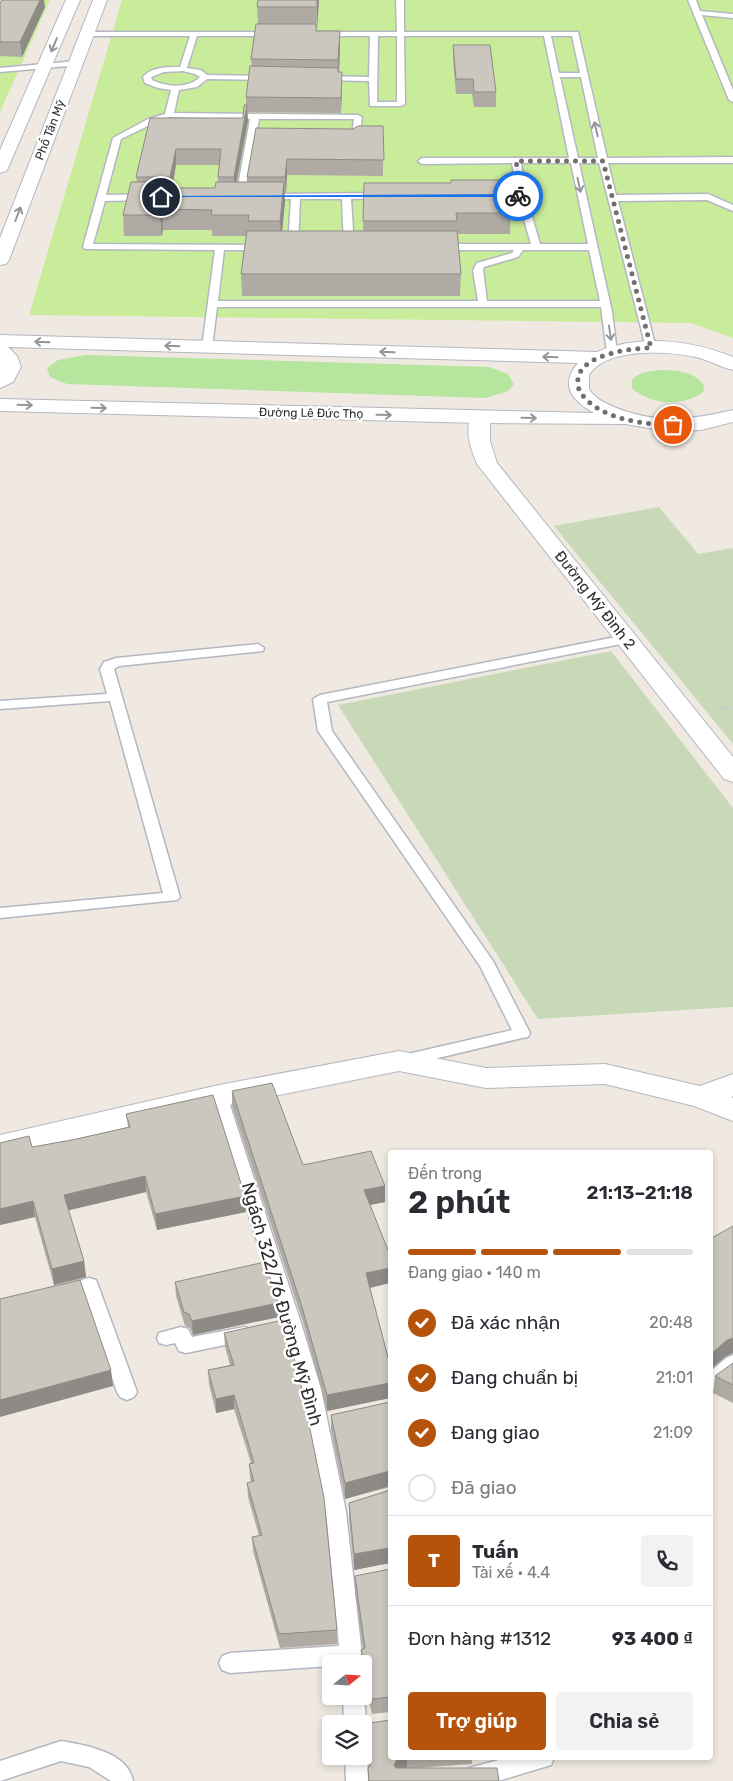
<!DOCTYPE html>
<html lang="vi">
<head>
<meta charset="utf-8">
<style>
	body { margin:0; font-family:Rubik,sans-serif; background:#f2f2f3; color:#2b2b33; height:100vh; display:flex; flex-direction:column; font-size:19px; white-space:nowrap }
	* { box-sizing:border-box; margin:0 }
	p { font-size:16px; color:#7c7c81 }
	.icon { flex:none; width:28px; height:28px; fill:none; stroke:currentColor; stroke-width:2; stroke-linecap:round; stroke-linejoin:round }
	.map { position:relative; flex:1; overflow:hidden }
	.sheet { position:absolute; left:388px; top:1150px; width:325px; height:610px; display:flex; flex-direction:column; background:#fff; border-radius:5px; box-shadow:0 2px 8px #0003 }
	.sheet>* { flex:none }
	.needle { width:32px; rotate:72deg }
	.tools { position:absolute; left:322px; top:1655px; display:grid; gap:10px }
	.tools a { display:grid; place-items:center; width:50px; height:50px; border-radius:5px; background:#fff; box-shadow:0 2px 8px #0003; font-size:25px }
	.pin { position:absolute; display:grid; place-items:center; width:42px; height:42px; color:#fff; margin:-21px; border:2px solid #fff; border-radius:50%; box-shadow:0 1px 5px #0007 }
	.courier { position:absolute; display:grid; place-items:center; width:50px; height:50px; margin:-25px; border:4px solid #1a73e8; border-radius:50%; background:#fff; color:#222; box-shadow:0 1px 6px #0007 }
	.overview em { font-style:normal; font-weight:600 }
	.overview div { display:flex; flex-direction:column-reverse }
	.overview { display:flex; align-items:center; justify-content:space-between; height:85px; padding:0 20px }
	h1 { font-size:32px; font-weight:600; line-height:38px }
	.bar { display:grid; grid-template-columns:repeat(4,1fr); gap:8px 5px; align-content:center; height:60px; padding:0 20px }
	.bar i { height:6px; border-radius:4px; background:#e1e1e2 }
	.bar .on { background:#b45309 }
	.bar p { grid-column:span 4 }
	.line { display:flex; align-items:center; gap:12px; padding:0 20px; border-top:1px solid #e1e1e2 }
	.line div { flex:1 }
	.round { display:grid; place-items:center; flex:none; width:52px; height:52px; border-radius:5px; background:#f2f2f3 }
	ol { padding:0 20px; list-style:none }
	li { display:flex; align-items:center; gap:15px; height:55px }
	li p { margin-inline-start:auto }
	li .icon { padding:5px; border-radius:50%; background:#b45309; color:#fff; stroke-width:4 }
	li:last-child { color:#7c7c81 }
	li i { width:28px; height:28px; border:2px solid #e1e1e2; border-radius:50% }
	.button { display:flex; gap:10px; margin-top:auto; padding:10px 20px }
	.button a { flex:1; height:58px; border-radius:5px; background:#b45309; color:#fff; font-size:20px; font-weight:600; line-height:58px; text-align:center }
	.button a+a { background:#f2f2f3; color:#2b2b33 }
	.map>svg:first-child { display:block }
	.green { fill:#b6e59e }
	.cemetery { fill:#c8d9b8 }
	.pitch { fill:#c9ec9a }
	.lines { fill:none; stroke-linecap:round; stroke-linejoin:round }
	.service-casing { stroke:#b4b7c1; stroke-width:3 }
	.minor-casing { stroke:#b4b7c1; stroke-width:2 }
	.secondary-casing { stroke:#b4b7c1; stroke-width:2 }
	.path { stroke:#c9c9c9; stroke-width:2.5; stroke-dasharray:3 2; stroke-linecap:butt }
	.service { fill:#fff; fill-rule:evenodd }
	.minor { fill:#fff; fill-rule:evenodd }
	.secondary { fill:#fff; fill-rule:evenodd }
	.wall { fill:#afaba4; fill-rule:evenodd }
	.shaded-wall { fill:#8e8b86 }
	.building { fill:#cbc7bf; stroke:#8e8b86 }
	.oneway { stroke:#969696 }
	.route { fill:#1a73e8 }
	.done { stroke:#726f6d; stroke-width:5; stroke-dasharray:0 9 }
	.labels { text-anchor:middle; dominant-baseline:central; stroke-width:5; stroke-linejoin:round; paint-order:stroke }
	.far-street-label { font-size:12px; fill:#2e2e2e; stroke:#fff }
	.street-label { font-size:15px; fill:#2e2e2e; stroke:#fff }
	.near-street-label { font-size:18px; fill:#2e2e2e; stroke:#fff }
</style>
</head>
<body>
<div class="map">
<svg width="733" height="1781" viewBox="0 0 733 1781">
	<rect width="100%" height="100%" fill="#efe9e1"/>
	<path class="green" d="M86,355L489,367L508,374L514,384L508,391L486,398L67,384L50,377L47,368L58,360Z
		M660,370C675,370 696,371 704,386L703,392C684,407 649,405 632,388C628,373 649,371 660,370Z"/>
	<path class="cemetery" d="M659,507L698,554L733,548V744L554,526Z
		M611,651L733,808V1007L538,1019L338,705Z"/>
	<path class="pitch" d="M0,0H50L0,112Z
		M122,0H733V338L691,323L29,315Z"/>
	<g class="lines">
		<g class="service-casing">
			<path id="service" d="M396,0H404V32H578L607,158L733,157V163H608L616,195L708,194L733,205V211L707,200L618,201L656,348L655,350L651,351L646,348L599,163H579L612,312L617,353L612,356L607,353L601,307H217L212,347L207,350L202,347L215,250L85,249L83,247L113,138L148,119L165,114L171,90L158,88L145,83L143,77C151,67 168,67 180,67L190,36H87L83,34L84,32H274L278,34L277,36H197L187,68L201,70L207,75L268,76L272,78L268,80L207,79L197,87L179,90L174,113L358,115L362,117L359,140L348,143L344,140L352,136L354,119H259L244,197L240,200L236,197L250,119L170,117L154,123L121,139L106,195L148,194L152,197L148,200L105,201L93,244L268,245L270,247L265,250H224L218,301H478L473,270L477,263L512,253L514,250H438L433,247L438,244H531L518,199H489L485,196L489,193H517L512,163L422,164L418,161L422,158H569L544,36H404L405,104L401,106H370L369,81L318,80V76H321L369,77L370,36H319L315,34L316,32H397ZM378,36H397V102H377ZM551,36H572L580,73H559ZM183,71L195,74L200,77C188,89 166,87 152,80L151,77L164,72ZM560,77H581L598,158H578ZM521,163H571L588,244H540L526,196ZM523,250H589L600,301H487L483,270L484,267L518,257Z
				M688,0H696L700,11L733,14V18L702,15L733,90V102L729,100Z
				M76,61H79V65L0,72V68Z
				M383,193L386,194V198L351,199L354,247L349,250L344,247L342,199H300L298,247L293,250L288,247L291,199L266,200L262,197L266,194Z
				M626,635L632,639L631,642L327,702L332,731L493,961L530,1033L528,1037L522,1038L405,1066L399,1064L397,1060L399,1056L512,1030L480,966L318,731L313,699L320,695Z
				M258,644L264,648L263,651L119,666L114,669L180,897L177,900L0,918V908L163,893L110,701L0,709V701L107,694L100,669L104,662L116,658Z
				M219,1090L225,1092L227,1096L301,1323L321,1389L346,1512L363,1664H331V1666L230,1673L222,1670L219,1663L222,1656L230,1653L339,1646L326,1512L301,1389L283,1323L211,1096L213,1092Z
				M89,1278L96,1280L98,1285L137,1392L134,1397L127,1400L120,1397L117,1392L83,1294L62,1299L55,1297L53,1292L55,1287Z
				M181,1327L188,1329L192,1337L244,1327L251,1329L253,1334L251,1339L244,1341L186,1353L179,1351L175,1343L166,1345L159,1343L157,1338L159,1333Z
				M733,1355V1375L717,1389L710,1392V1372L726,1358Z
				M364,1693L366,1724L364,1729V1724H344L343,1696H364Z
				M61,1741C85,1745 128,1752 133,1781H111L89,1767L61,1761L0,1781V1761Z
				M364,1749L367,1756L368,1781H346L345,1756H364Z
				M506,1758H554L551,1765L498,1781H468L466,1776L469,1768Z"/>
		</g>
		<g class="minor-casing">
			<path id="minor" d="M66,0H80L8,168L6,171L0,173V150Z
				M93,0H107L9,260L6,264L0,265V238Z
				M480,411L487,413L490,417V441L497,463L733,757V782L724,779L477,464C471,450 463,427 473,413Z
				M399,1051L486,1068L605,1064L700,1086L733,1074V1096L731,1097L733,1098V1121L694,1106L605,1084L486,1088L399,1071L219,1107L0,1157V1135L219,1085Z"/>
		</g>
		<g class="secondary-casing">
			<path id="secondary" d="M0,335L597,352C640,334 691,340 733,357V370C720,367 709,360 696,357C668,351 606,347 589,375V389C594,398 605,403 614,407C654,424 692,420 733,410V422L701,430L668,431L625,424L480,423L0,411V399L594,413C572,401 559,385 578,363L8,347L17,356L21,367L13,382L0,388Z"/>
		</g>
		<path class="path" d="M714,710L733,706"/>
		<use href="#service" class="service"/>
		<use href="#minor" class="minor"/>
		<use href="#secondary" class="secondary"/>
	</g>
	<path class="wall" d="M319,0L316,31H340L339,72L342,86L341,113L247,112L248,121L237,182H247V177L353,129L383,126V176L287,175L286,193H284L285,202L282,231H363L364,183L511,213L510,234H458L461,274L460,296H242L241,274L246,236H212V230H163L162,236H124L123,215L137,182L136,177L150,118H243L246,105V97L252,67L251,59L258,24L257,7ZM176,165H219L218,177V182L215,188H172Z
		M0,3L45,7L22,57L0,56Z
		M453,45L496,92V107H474L472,94H456L453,60Z
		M232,1091L303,1165L385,1186V1202L370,1205V1288L390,1365V1398L327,1411L303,1322L232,1106Z
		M126,1114L246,1212L157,1230L146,1192L68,1210L84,1261L86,1277L54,1285L35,1217L0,1225V1143L32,1147L72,1140L128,1127Z
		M175,1282L278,1303L279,1317L193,1335L190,1328L185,1326L176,1296Z
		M224,1333L337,1630V1644L280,1648L253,1551L252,1537L259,1536L248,1497L247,1483L251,1482L250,1478L249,1464L251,1463L234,1409L216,1413L209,1384L208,1370L230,1365L225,1347Z
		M733,1363V1403L713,1393L715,1376Z
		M390,1402V1487L345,1499L331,1430V1415Z
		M390,1490V1563L354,1570L349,1518V1503Z
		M390,1569V1712L372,1714L364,1678V1664H361V1650L363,1649L355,1592V1576Z
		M364,1724L390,1758H472V1764L416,1768L499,1781H368V1768L369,1766V1756L364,1747Z"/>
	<path class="shaded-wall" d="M40,0H44L45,7L22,57L20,42Z
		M317,0H319V1L317,30Z
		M340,31V46L339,75L338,60Z
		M342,72V86L341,113V98Z
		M247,105L248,121L234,193V177Z
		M176,149V165L171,193L170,177Z
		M287,159V175L286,193L285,177Z
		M284,182L285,202L281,242L280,221Z
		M162,209L163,230L162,236L160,215Z
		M145,1176L146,1192L66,1211L64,1195Z
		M385,1186V1202L364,1206V1190Z
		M245,1196L246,1212L157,1230L155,1214Z
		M33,1201L35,1217L0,1225V1209Z
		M84,1261L86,1277L54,1285L52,1269Z
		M390,1268V1283L366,1289V1273Z
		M278,1303L279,1317L193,1335L192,1321Z
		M733,1338V1353L725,1357L710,1370L711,1354L727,1340Z
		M111,1370L113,1386L0,1417V1400Z
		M390,1382V1398L327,1411V1395Z
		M234,1395V1409L216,1413V1399Z
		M390,1470L389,1486L345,1499V1483Z
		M390,1547V1563L354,1570V1554Z
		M398,1758H407V1768L398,1771L394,1765Z"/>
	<path class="building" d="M2,0H40L20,42H0V3Z
		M258,0H317V7H257Z
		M256,24H316V31H340L338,60L251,59Z
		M453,45H490L496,92H474L473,79H456Z
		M250,66L338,68V72H342L341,98L246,97Z
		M244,105H247L234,177H218L221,149H176L170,177H136L150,118H243Z
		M358,126H383L384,160L287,159L285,177H247L256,128L353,129Z
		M451,180H506L511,213H456L457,221H363L364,183H451Z
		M131,182H167L166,188H215L216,182H284L280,221H248L249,215H211L212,210L162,209L160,215H123Z
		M247,231H457L461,274H241Z
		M272,1083L303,1165L371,1151L385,1186L364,1190L390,1255V1268L366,1273L390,1365V1383L327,1395L302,1307L232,1091Z
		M213,1095L245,1196L155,1214L145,1176L64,1195L84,1261L52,1269L33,1201L0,1209V1143L29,1136L32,1147L72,1140L130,1127L126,1114Z
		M733,1226V1338L727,1340L711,1354V1374L710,1239Z
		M265,1262L278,1303L192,1321L189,1314L184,1312L175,1282Z
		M80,1280L111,1370L0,1400V1299Z
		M283,1320L299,1375L324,1498L337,1630L279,1634L252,1537L262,1535L247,1483L254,1481L249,1464L254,1463L234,1395L216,1399L208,1370L234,1365L224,1333Z
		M733,1363V1385L715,1376Z
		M390,1402V1471L345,1483L331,1415Z
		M390,1490V1548L354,1554L349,1503Z
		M390,1569V1697L372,1699L361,1650L365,1648L355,1576Z
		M390,1720V1758H398L394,1765L396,1768H497L499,1781H369L368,1768L370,1766L369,1740L364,1732V1724Z"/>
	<defs><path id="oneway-shaft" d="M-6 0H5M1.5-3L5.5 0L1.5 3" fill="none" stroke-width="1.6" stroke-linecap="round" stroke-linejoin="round" transform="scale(1.25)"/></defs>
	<g class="oneway">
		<use href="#oneway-shaft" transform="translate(54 45) rotate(113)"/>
		<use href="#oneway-shaft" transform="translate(596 129) rotate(-103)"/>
		<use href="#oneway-shaft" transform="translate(579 185) rotate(78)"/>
		<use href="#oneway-shaft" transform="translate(18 214) rotate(-69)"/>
		<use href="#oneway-shaft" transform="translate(610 333) rotate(82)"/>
		<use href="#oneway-shaft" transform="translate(42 342) rotate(-178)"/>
		<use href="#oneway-shaft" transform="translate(172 346) rotate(-178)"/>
		<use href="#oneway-shaft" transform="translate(387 352) rotate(-178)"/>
		<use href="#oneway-shaft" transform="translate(550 357) rotate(-178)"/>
		<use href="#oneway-shaft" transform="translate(25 405) rotate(2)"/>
		<use href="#oneway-shaft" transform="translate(99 408) rotate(1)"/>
		<use href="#oneway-shaft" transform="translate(384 415) rotate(1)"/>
		<use href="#oneway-shaft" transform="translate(529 418) rotate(1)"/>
	</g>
	<path class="route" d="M518,194L520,197H159L161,196Z"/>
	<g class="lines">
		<path class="done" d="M518,196H522L516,161H603L651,348C632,348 581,354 578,379C577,386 579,392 584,397C603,419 645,425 673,425"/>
	</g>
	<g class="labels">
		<g class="far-street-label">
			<text transform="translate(50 130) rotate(-69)">Phố Tân Mỹ</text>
			<text transform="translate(311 413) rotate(1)">Đường Lê Đức Thọ</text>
		</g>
		<g class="street-label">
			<text transform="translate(595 600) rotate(52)">Đường Mỹ Đình 2</text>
		</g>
		<g class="near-street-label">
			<text transform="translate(282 1304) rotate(74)">Ngách 322/76 Đường Mỹ Đình</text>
		</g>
	</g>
</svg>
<div class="tools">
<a><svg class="needle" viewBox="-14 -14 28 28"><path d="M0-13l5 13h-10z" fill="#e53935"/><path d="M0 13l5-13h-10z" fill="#7c7c81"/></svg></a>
<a><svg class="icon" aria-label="layers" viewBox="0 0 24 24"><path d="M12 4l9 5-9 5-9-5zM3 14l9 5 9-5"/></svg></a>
</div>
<div class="pin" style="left:673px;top:425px;background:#ea580c"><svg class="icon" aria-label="bag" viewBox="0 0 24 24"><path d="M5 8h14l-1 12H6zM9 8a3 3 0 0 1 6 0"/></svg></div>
<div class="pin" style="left:161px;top:197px;background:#1f2937"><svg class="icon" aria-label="home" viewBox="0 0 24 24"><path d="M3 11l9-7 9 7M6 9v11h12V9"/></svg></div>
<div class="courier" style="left:518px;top:196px"><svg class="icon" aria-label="bike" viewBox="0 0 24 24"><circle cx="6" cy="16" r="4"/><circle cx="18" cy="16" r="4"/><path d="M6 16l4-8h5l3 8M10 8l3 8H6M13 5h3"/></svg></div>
<section class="sheet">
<div class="overview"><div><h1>2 phút</h1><p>Đến trong</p></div><em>21:13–21:18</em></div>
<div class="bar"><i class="on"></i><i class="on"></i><i class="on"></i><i></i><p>Đang giao · 140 m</p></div>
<ol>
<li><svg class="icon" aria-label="check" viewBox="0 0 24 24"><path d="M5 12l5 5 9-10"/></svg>Đã xác nhận<p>20:48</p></li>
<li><svg class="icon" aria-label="check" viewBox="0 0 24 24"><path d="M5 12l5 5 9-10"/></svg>Đang chuẩn bị<p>21:01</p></li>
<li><svg class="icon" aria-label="check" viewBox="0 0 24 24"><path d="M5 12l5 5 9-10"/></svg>Đang giao<p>21:09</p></li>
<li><i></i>Đã giao</li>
</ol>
<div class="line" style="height:90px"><b class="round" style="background:#b45309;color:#fff">T</b><div><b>Tuấn</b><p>Tài xế · 4.4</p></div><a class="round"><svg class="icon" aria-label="phone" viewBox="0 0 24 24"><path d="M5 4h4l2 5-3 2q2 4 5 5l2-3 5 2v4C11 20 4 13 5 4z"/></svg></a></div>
<div class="line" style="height:65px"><div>Đơn hàng #1312</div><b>93 400 ₫</b></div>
<div class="button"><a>Trợ giúp</a><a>Chia sẻ</a></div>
</section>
</div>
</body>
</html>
